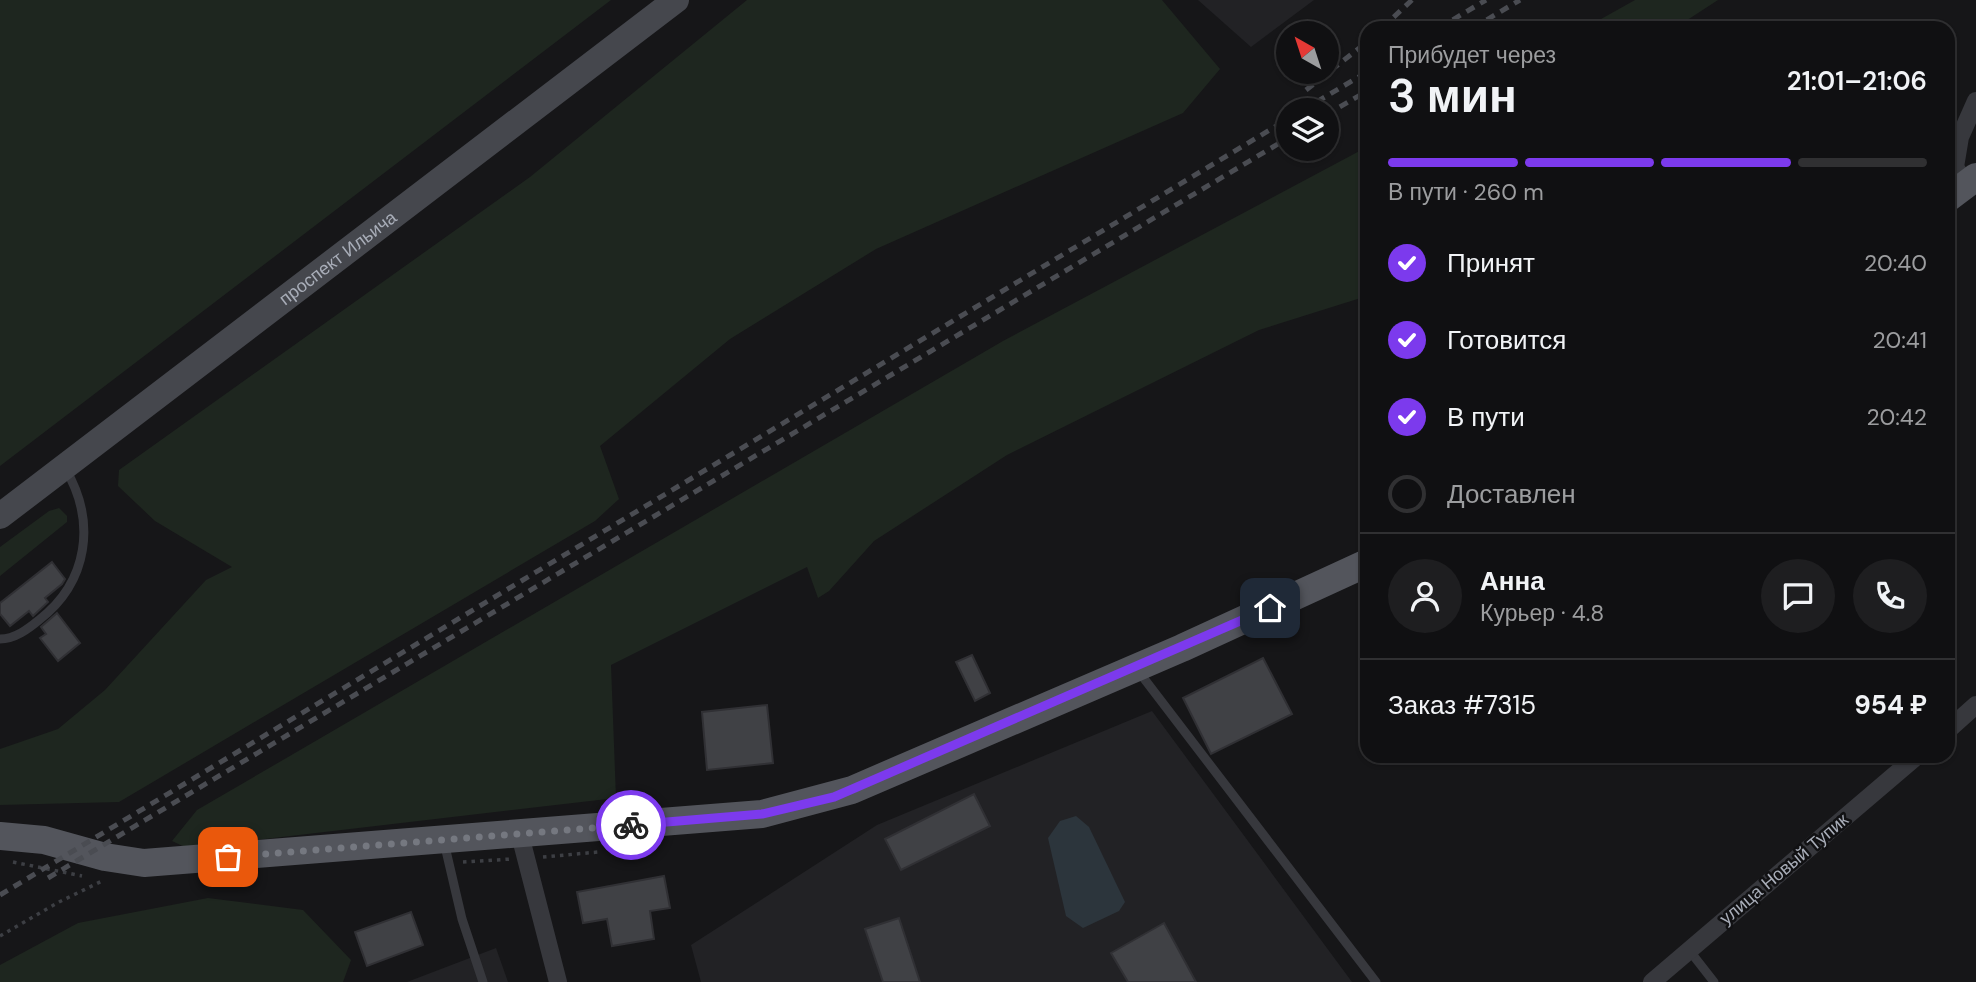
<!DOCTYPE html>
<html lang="ru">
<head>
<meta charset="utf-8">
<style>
	body { margin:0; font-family:"DM Sans",sans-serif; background:#1e1e20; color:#f1f3f6; height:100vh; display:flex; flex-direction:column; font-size:26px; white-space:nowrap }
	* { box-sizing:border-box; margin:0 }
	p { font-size:23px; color:#9c9d9f }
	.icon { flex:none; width:38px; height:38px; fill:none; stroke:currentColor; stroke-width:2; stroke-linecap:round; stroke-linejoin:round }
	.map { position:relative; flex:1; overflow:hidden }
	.panel { position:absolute; left:1360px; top:21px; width:595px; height:742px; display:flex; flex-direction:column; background:#101012; border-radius:21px; box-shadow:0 2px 5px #0004,0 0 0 2px #303032 }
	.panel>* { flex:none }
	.needle { width:46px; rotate:321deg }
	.fabs { position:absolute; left:1276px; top:21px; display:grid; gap:14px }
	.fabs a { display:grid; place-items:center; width:63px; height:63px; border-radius:50%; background:#101012; box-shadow:0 2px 5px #0004,0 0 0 2px #303032; font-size:35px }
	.pin { position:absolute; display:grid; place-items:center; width:60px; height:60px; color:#fff; margin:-30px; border-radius:14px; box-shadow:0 4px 10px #0006 }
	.courier { position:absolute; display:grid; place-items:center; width:70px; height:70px; margin:-35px; border:5px solid #7c3aed; border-radius:50%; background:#fff; color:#222; box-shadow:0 2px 9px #0007 }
	.headline em { font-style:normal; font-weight:600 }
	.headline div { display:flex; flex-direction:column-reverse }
	.headline { display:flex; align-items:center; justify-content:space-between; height:119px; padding:0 28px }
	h1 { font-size:46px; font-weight:600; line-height:52px }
	.bar { display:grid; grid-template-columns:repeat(4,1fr); gap:10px 7px; align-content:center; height:84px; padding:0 28px }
	.bar i { height:9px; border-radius:5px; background:#303032 }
	.bar .on { background:#7c3aed }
	.bar p { grid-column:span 4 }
	.line { display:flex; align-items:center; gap:18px; padding:0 28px; border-top:2px solid #303032 }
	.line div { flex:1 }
	.round { display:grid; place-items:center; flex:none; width:74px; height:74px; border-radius:37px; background:#1e1e20 }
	ol { padding:0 28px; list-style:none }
	li { display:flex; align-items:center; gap:21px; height:77px }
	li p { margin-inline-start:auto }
	li .icon { padding:7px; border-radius:50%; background:#7c3aed; color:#fff; stroke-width:4 }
	li:last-child { color:#9c9d9f }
	li i { width:38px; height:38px; border:4px solid #303032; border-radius:50% }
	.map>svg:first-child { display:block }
	.built { fill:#222225 }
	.green { fill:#1e261f }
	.water { fill:#2c353c }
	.building { fill:#404145; stroke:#303034; stroke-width:2 }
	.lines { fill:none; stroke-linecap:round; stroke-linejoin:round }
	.path { stroke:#3d3f44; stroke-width:3.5; stroke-dasharray:3.5 5; stroke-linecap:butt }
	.lane { stroke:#37383d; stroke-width:9 }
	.street { stroke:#37383d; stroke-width:18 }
	.secondary { stroke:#45474d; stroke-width:26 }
	.primary { stroke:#53555c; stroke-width:28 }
	.rail { stroke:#4a4c52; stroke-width:5; stroke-dasharray:9 7; stroke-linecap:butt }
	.done { stroke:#757880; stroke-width:7; stroke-dasharray:0 12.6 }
	.route { stroke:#7c3aed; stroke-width:9 }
	.labels { text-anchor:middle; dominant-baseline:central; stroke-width:5; stroke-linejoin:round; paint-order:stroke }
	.street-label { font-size:18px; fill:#a8adb8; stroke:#111113 }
</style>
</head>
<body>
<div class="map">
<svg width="1976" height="982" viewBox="0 0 1976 982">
	<rect width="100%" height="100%" fill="#161618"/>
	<path class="built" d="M1198,0H1314L1251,47Z
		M1152,711L1352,982H701L691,945L877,825Z
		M496,948L508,982H407Z"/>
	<path class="green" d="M0,0H611L0,466Z
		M747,0H1162L1220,69L1183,113L876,249L730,339L600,446L619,499L595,521L119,802L0,805V749L58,729L105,690L206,580L232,567L155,521L118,486L119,470L530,177Z
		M1635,0H1718L1675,28H1585Z
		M1367,147V296L1259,330L1007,455L874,541L829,591L818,598L807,567L611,665L616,798L187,848L172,841L197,810L1003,341Z
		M59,508L67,516V522L0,576V547L49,511Z
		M208,898L303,910L351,960L343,982H0V965L78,923Z"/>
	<path class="water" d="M1076,816L1089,827L1125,902L1119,911L1083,928L1066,916L1048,838L1060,821Z"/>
	<path class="building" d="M52,562L65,579L62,584L45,598L48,602L33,616L29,611L10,626L0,614V603Z
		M57,613L80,643L58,661L40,638L46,634L41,627Z
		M972,655L990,693L975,701L956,662Z
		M1263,658L1292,714L1211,754L1183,698Z
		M767,705L773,763L707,770L702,712Z
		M974,794L990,826L901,870L885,839Z
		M664,876L670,908L650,911L654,939L612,946L607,919L583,923L577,892Z
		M411,912L423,945L367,966L355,932Z
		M899,918L920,982H883L865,929Z
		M1164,923L1196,982H1128L1111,953Z"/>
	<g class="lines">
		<path class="path" d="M543,857L598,852
			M13,862L82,876
			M463,862L511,859
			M0,936L59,902L102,881"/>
		<path class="lane" d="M0,639C15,639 28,629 39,620C88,582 97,522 65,468
			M1139,672L1376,982
			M444,842L462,919L483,982
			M1689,950L1714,982"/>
		<path class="street" d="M1966,185L1955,167L1960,137L1976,101
			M1948,730L1976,705
			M520,835L558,982
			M1652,982L1917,756"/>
		<path class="secondary" id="s1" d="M0,516L676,0"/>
		<path class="primary" d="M1948,198L1976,177
			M0,836L44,840L105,857L144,863L762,814L852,790L1182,648L1367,563"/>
		<path class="rail" d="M1382,28L1412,0
			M1439,28L1486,0
			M1473,28L1520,0
			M1306,90L1367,42
			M1303,110L1367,72
			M1326,115L1367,91
			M48,878L1288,138
			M0,895L1288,119"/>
	</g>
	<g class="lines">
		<path class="done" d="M228,857L631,825"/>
		<path class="route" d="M631,825L762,814L834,797L1270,608"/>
	</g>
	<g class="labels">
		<g class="street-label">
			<text stroke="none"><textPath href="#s1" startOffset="425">проспект Ильича</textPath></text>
			<text transform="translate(1784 869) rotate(-40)">улица Новый Тупик</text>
		</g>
	</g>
</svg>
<div class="fabs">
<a><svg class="needle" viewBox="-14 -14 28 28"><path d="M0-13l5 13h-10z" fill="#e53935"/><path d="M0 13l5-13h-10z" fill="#9c9d9f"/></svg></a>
<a><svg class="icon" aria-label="layers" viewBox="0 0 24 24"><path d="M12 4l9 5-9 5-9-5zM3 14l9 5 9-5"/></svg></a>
</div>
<div class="pin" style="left:228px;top:857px;background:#ea580c"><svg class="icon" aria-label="bag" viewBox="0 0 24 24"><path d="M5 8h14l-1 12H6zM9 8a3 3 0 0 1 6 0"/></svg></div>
<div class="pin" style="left:1270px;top:608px;background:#1f2937"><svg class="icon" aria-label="home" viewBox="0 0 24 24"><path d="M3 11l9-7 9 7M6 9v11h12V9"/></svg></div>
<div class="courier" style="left:631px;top:825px"><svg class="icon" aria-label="bike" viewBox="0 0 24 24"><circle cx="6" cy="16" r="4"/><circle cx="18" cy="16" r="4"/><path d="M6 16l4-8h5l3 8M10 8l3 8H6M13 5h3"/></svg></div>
<section class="panel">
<div class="headline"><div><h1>3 мин</h1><p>Прибудет через</p></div><em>21:01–21:06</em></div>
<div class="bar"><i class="on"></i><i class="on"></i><i class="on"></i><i></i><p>В пути · 260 m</p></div>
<ol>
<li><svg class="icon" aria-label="check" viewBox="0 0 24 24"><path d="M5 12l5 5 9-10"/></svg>Принят<p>20:40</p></li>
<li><svg class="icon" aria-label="check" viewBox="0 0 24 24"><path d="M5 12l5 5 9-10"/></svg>Готовится<p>20:41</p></li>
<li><svg class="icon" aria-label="check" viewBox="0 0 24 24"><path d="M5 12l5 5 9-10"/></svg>В пути<p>20:42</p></li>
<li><i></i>Доставлен</li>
</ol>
<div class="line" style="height:126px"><a class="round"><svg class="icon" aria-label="person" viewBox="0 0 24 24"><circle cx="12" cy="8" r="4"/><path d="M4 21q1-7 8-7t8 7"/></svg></a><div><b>Анна</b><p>Курьер · 4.8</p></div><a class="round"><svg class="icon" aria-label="chat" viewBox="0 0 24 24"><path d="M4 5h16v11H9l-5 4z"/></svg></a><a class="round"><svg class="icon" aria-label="phone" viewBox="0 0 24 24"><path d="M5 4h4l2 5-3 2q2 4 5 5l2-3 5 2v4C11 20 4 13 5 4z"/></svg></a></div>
<div class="line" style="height:91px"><div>Заказ #7315</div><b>954 ₽</b></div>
</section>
</div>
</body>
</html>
